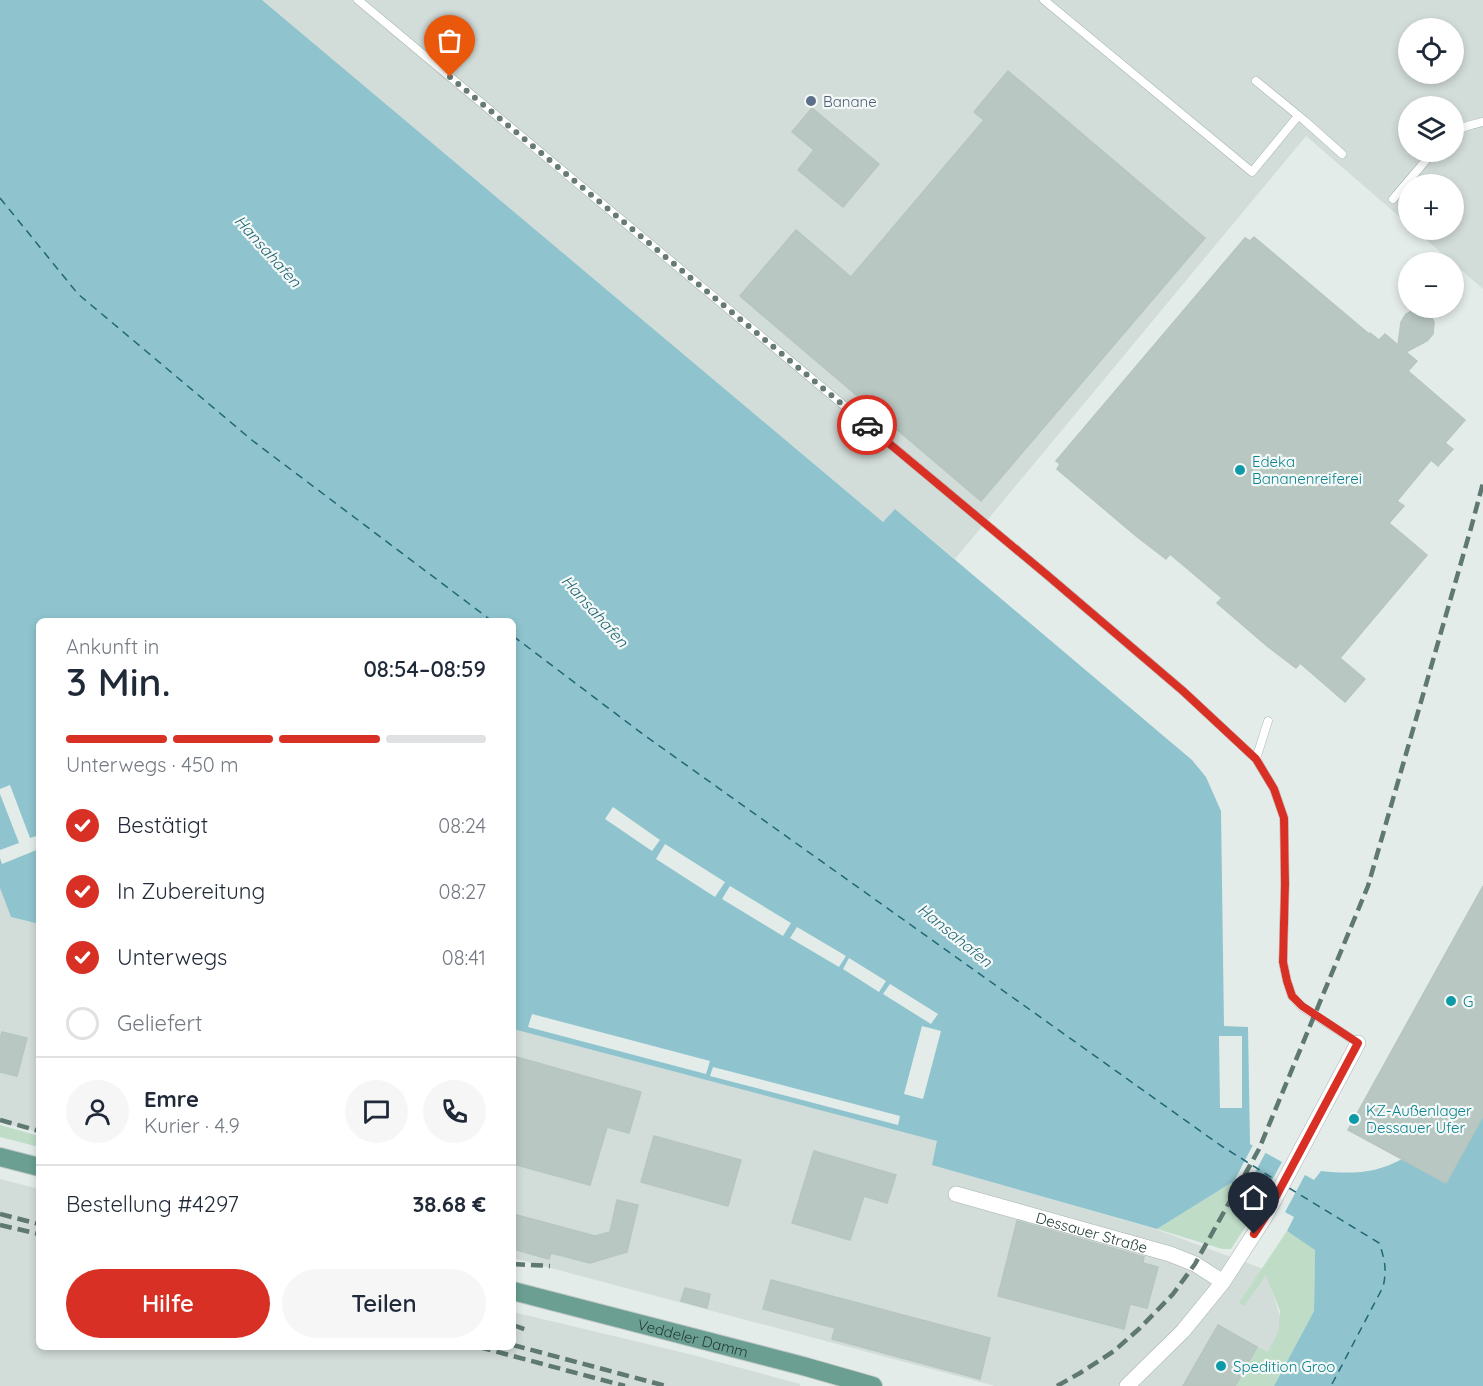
<!DOCTYPE html>
<html lang="de">
<head>
<meta charset="utf-8">
<style>
	body { margin:0; font-family:Quicksand,sans-serif; background:#f6f6f7; color:#1f2937; height:100vh; display:flex; flex-direction:column; font-size:22px; white-space:nowrap }
	* { box-sizing:border-box; margin:0 }
	p { font-size:20px; color:#747a83 }
	.icon { flex:none; width:33px; height:33px; fill:none; stroke:currentColor; stroke-width:2; stroke-linecap:round; stroke-linejoin:round }
	.map { position:relative; flex:1; overflow:hidden }
	.details { position:absolute; left:36px; top:618px; width:480px; height:732px; display:flex; flex-direction:column; background:#fff; border-radius:9px; box-shadow:0 3px 9px #0003 }
	.details>* { flex:none }
	.tools { position:absolute; left:1398px; top:18px; display:grid; gap:12px }
	.tools a { display:grid; place-items:center; width:66px; height:66px; border-radius:50%; background:#fff; box-shadow:0 3px 9px #0003; font-size:30px }
	.pin { position:absolute; display:grid; place-items:center; width:51px; height:51px; color:#fff; margin:-62px -26px; border-radius:50% 50% 50% 0; rotate:-45deg; box-shadow:0 0 6px #0007 }
	.pin .icon { rotate:45deg }
	.courier { position:absolute; display:grid; place-items:center; width:60px; height:60px; margin:-30px; border:4px solid #d93025; border-radius:50%; background:#fff; color:#222; box-shadow:0 2px 8px #0007 }
	.overview em { font-style:normal; font-weight:600 }
	.overview div { display:flex; flex-direction:column-reverse }
	.overview { display:flex; align-items:center; justify-content:space-between; height:102px; padding:0 30px }
	h1 { font-size:39px; font-weight:600; line-height:45px }
	.bar { display:grid; grid-template-columns:repeat(4,1fr); gap:9px 6px; align-content:center; height:72px; padding:0 30px }
	.bar i { height:8px; border-radius:4px; background:#e0e1e3 }
	.bar .current { background:#d93025 }
	.bar p { grid-column:span 4 }
	.line { display:flex; align-items:center; gap:15px; padding:0 30px; border-top:2px solid #e0e1e3 }
	.line div { flex:1 }
	.round { display:grid; place-items:center; flex:none; width:63px; height:63px; border-radius:32px; background:#f6f6f7 }
	ol { padding:0 30px; list-style:none }
	li { display:flex; align-items:center; gap:18px; height:66px }
	li p { margin-inline-start:auto }
	li .icon { padding:6px; border-radius:50%; background:#d93025; color:#fff; stroke-width:4 }
	li:last-child { color:#747a83 }
	li i { width:33px; height:33px; border:3px solid #e0e1e3; border-radius:50% }
	.cta { display:flex; gap:12px; margin-top:auto; padding:12px 30px }
	.cta a { flex:1; height:69px; border-radius:36px; background:#d93025; color:#fff; font-size:24px; font-weight:600; line-height:69px; text-align:center }
	.cta a+a { background:#f6f6f7; color:#1f2937 }
	.map>svg:first-child { display:block }
	.built { fill:#d2dcd8; fill-rule:evenodd }
	.green { fill:#bedcc6 }
	.water { fill:#8fc4ce }
	.pier { fill:#e4ece9 }
	.lines { fill:none; stroke-linecap:round; stroke-linejoin:round }
	.ferry { stroke:#226776; stroke-width:1.5; stroke-dasharray:8 6; stroke-linecap:butt }
	.building { fill:#b9c7c2; stroke:#b6c6bf; stroke-width:1.5 }
	.lane-casing { stroke:#a7b4b0; stroke-width:9 }
	.street-casing { stroke:#a7b4b0; stroke-width:16 }
	.primary-casing { stroke:#c2c9c7; stroke-width:20 }
	.lane { stroke:#fff; stroke-width:8 }
	.street { stroke:#fff; stroke-width:15 }
	.primary { stroke:#6b9f92; stroke-width:18 }
	.rail { stroke:#5f7872; stroke-width:4.5; stroke-dasharray:12 6; stroke-linecap:butt }
	.done { stroke:#677a75; stroke-width:6; stroke-dasharray:0 10.8 }
	.route { stroke:#d93025; stroke-width:8 }
	.service-dot { fill:#5c6f8a; stroke:#f4f9f7; stroke-width:2 }
	.culture-dot { fill:#0f9aa8; stroke:#f4f9f7; stroke-width:2 }
	.labels { text-anchor:middle; dominant-baseline:central; stroke-width:4.5; stroke-linejoin:round; paint-order:stroke }
	.service-label { font-size:15px; fill:#4e5e75; stroke:#f4f9f7; text-anchor:start }
	.culture-label { font-size:15px; fill:#0d838f; stroke:#f4f9f7; text-anchor:start }
	.street-label { font-size:15px; fill:#243d36; stroke:#f4f9f7 }
	.water-label { font-size:16px; font-style:italic; fill:#226776; stroke:#f4f9f7 }
</style>
</head>
<body>
<div class="map">
<svg width="1483" height="1386" viewBox="0 0 1483 1386">
	<rect width="100%" height="100%" fill="#e4ece9"/>
	<path class="built" d="M262,0H1483V289L1415,230H1454V184H1408V224L1306,136L955,559L895,509L883,522ZM1408,28H1454V74H1408ZM1408,106H1454V152H1408Z
		M0,888L11,917L39,924V1132L0,1122Z
		M513,1029L938,1141L933,1165L1155,1229L1266,1270L1283,1327L1256,1386H995L513,1258Z
		M0,1179L39,1189V1347H513V1312L689,1354L800,1384V1386H0Z"/>
	<path class="green" d="M0,1125L39,1136V1147L0,1137Z
		M1231,1183L1263,1200L1231,1249H1222L1157,1229Z
		M1287,1231L1315,1249L1314,1311L1274,1386H1235L1257,1347L1268,1352L1279,1330L1280,1311L1266,1275L1244,1306L1239,1303Z"/>
	<path class="water" d="M0,0H262L883,522L895,509L1192,760L1206,777L1221,811L1224,1026L1248,1027L1250,1144L1314,1180L1321,1171C1351,1174 1375,1174 1402,1159L1446,1183L1483,1116V1386H1274L1314,1311L1315,1250L1287,1231L1294,1217L1231,1183L1157,1229L932,1165L937,1141L513,1029V621H39V924L11,917L0,888Z"/>
	<path class="pier" d="M10,785L30,838L39,835V849L2,864L0,858V850L19,843L0,794V789Z
		M613,807L660,840L652,851L605,819Z
		M665,844L725,882L715,897L656,859Z
		M730,886L791,923L783,936L722,899Z
		M797,927L846,956L839,967L790,938Z
		M849,958L886,981L879,992L843,969Z
		M890,984L938,1014L931,1024L883,994Z
		M532,1014L710,1061L706,1074L528,1027Z
		M922,1026L941,1031L923,1099L904,1094Z
		M1219,1036H1242V1108H1220Z
		M713,1067L900,1116L898,1125L710,1076Z
		M1254,1143L1267,1150L1244,1193L1231,1187Z
		M1283,1160L1306,1173L1284,1214L1260,1202Z"/>
	<g class="lines">
		<path class="ferry" d="M0,198L78,294L253,441L492,621
			M513,636L644,735L1220,1145L1277,1181
			M1289,1188L1379,1243C1385,1259 1387,1271 1383,1287L1331,1386"/>
	</g>
	<path class="building" d="M1008,71L1205,238L981,501L740,296L796,230L851,277L984,120L974,112Z
		M812,108L879,164L843,207L798,170L814,150L792,132Z
		M1254,237L1369,334L1370,333L1379,340L1385,334L1398,345L1401,322L1406,314L1414,310H1423L1430,315L1434,322L1433,334L1427,341L1406,352L1417,361L1408,371L1465,420L1445,443L1453,449L1438,466L1431,460L1397,501L1404,506L1389,523L1427,555L1340,658L1365,679L1345,702L1300,663L1296,668L1267,646L1217,603L1222,598L1170,554L1166,559L1136,536L1057,469L1060,464L1056,461L1245,238L1250,241Z
		M1483,886V1116L1446,1183L1348,1130Z
		M2,1032L27,1038L17,1076L0,1072V1038Z
		M513,1056L641,1092L629,1133L607,1127L590,1185L513,1164Z
		M654,1136L741,1160L728,1206L641,1182Z
		M814,1151L896,1175L887,1203L864,1196L850,1240L792,1223Z
		M617,1200L638,1205L627,1252L590,1263L551,1253L549,1259L513,1249V1214L595,1236L610,1232Z
		M1017,1221L1144,1257L1143,1263L1158,1267L1147,1308L1130,1304L1124,1329L998,1296Z
		M771,1280L990,1338L980,1379L832,1339L835,1328L763,1309Z
		M685,1288L710,1294L707,1308L681,1301Z
		M1218,1325L1257,1347L1235,1386H1183Z"/>
	<g class="lines">
		<g class="lane-casing">
			<path id="lane" d="M358,0L1047,575L1183,691L1256,759L1268,721
				M1044,0L1252,172L1298,116
				M1256,81L1305,121L1342,154
				M1454,132L1467,126L1483,122
				M1393,199L1433,152
				M1256,759L1274,789L1284,818L1285,884L1283,962L1287,981L1292,996L1302,1007L1358,1043"/>
		</g>
		<g class="street-casing">
			<g id="street">
				<path id="s1" d="M956,1194L1170,1254L1195,1264L1223,1282"/>
				<path d="M1127,1386L1183,1331L1223,1282L1265,1217L1358,1043"/>
			</g>
		</g>
		<g class="primary-casing">
			<g id="primary">
				<path d="M0,1157L39,1167"/>
				<path id="s2" d="M513,1291L803,1366L873,1386"/>
			</g>
		</g>
		<use href="#lane" class="lane"/>
		<use href="#street" class="street"/>
		<use href="#primary" class="primary"/>
		<path class="rail" d="M0,1120L39,1131
			M0,1214L39,1224
			M0,1225L39,1234
			M513,1264L550,1266
			M513,1325L529,1331
			M513,1345L666,1386
			M479,1347L625,1386
			M1057,1386L1080,1373L1114,1351L1140,1328L1173,1294L1195,1264L1259,1149L1368,886L1471,528L1483,483"/>
	</g>
	<g class="lines">
		<path class="done" d="M450,77L867,425"/>
		<path class="route" d="M867,425L1047,575L1183,691L1256,759L1274,789L1284,818L1285,884L1283,962L1287,981L1292,996L1302,1006L1358,1043L1265,1217L1254,1234"/>
	</g>
	<circle class="service-dot" cx="811" cy="101" r="6"/>
	<g class="culture-dot">
		<circle cx="1240" cy="470" r="6"/>
		<circle cx="1451" cy="1001" r="6"/>
		<circle cx="1354" cy="1119" r="6"/>
		<circle cx="1221" cy="1366" r="6"/>
	</g>
	<g class="labels">
		<g class="service-label">
			<text x="823" y="101">Banane</text>
		</g>
		<g class="culture-label">
			<text x="1252" y="461">Edeka<tspan x="1252" dy="17">Bananenreiferei</tspan></text>
			<text x="1463" y="1001">G</text>
			<text x="1366" y="1110">KZ-Außenlager<tspan x="1366" dy="17">Dessauer Ufer</tspan></text>
			<text x="1233" y="1366">Spedition Groo</text>
		</g>
		<g class="street-label">
			<text stroke="none"><textPath href="#s1" startOffset="141">Dessauer Straße</textPath></text>
			<text stroke="none"><textPath href="#s2" startOffset="186">Veddeler Damm</textPath></text>
		</g>
		<g class="water-label">
			<text transform="translate(268 251) rotate(48)">Hansahafen</text>
			<text transform="translate(595 611) rotate(48)">Hansahafen</text>
			<text transform="translate(955 935) rotate(39)">Hansahafen</text>
		</g>
	</g>
</svg>
<div class="tools">
<a><svg class="icon" aria-label="locate" viewBox="0 0 24 24"><circle cx="12" cy="12" r="6"/><path d="M12 2v4M12 18v4M2 12h4M18 12h4"/></svg></a>
<a><svg class="icon" aria-label="layers" viewBox="0 0 24 24"><path d="M12 4l9 5-9 5-9-5zM3 14l9 5 9-5"/></svg></a>
<a>+</a>
<a>−</a>
</div>
<div class="pin" style="left:450px;top:77px;background:#ea580c"><svg class="icon" aria-label="bag" viewBox="0 0 24 24"><path d="M5 8h14l-1 12H6zM9 8a3 3 0 0 1 6 0"/></svg></div>
<div class="pin" style="left:1254px;top:1234px;background:#1f2937"><svg class="icon" aria-label="home" viewBox="0 0 24 24"><path d="M3 11l9-7 9 7M6 9v11h12V9"/></svg></div>
<div class="courier" style="left:867px;top:425px"><svg class="icon" aria-label="car" viewBox="0 0 24 24"><path d="M5 17H2v-5l4-1 3-4h7l3 4 3 1v5h-3M9 17h6M6 11h13"/><circle cx="7" cy="17" r="2"/><circle cx="17" cy="17" r="2"/></svg></div>
<section class="details">
<div class="overview"><div><h1>3 Min.</h1><p>Ankunft in</p></div><em>08:54–08:59</em></div>
<div class="bar"><i class="current"></i><i class="current"></i><i class="current"></i><i></i><p>Unterwegs · 450 m</p></div>
<ol>
<li><svg class="icon" aria-label="check" viewBox="0 0 24 24"><path d="M5 12l5 5 9-10"/></svg>Bestätigt<p>08:24</p></li>
<li><svg class="icon" aria-label="check" viewBox="0 0 24 24"><path d="M5 12l5 5 9-10"/></svg>In Zubereitung<p>08:27</p></li>
<li><svg class="icon" aria-label="check" viewBox="0 0 24 24"><path d="M5 12l5 5 9-10"/></svg>Unterwegs<p>08:41</p></li>
<li><i></i>Geliefert</li>
</ol>
<div class="line" style="height:108px"><a class="round"><svg class="icon" aria-label="person" viewBox="0 0 24 24"><circle cx="12" cy="8" r="4"/><path d="M4 21q1-7 8-7t8 7"/></svg></a><div><b>Emre</b><p>Kurier · 4.9</p></div><a class="round"><svg class="icon" aria-label="chat" viewBox="0 0 24 24"><path d="M4 5h16v11H9l-5 4z"/></svg></a><a class="round"><svg class="icon" aria-label="phone" viewBox="0 0 24 24"><path d="M5 4h4l2 5-3 2q2 4 5 5l2-3 5 2v4C11 20 4 13 5 4z"/></svg></a></div>
<div class="line" style="height:78px"><div>Bestellung #4297</div><b>38.68 €</b></div>
<div class="cta"><a>Hilfe</a><a>Teilen</a></div>
</section>
</div>
</body>
</html>
